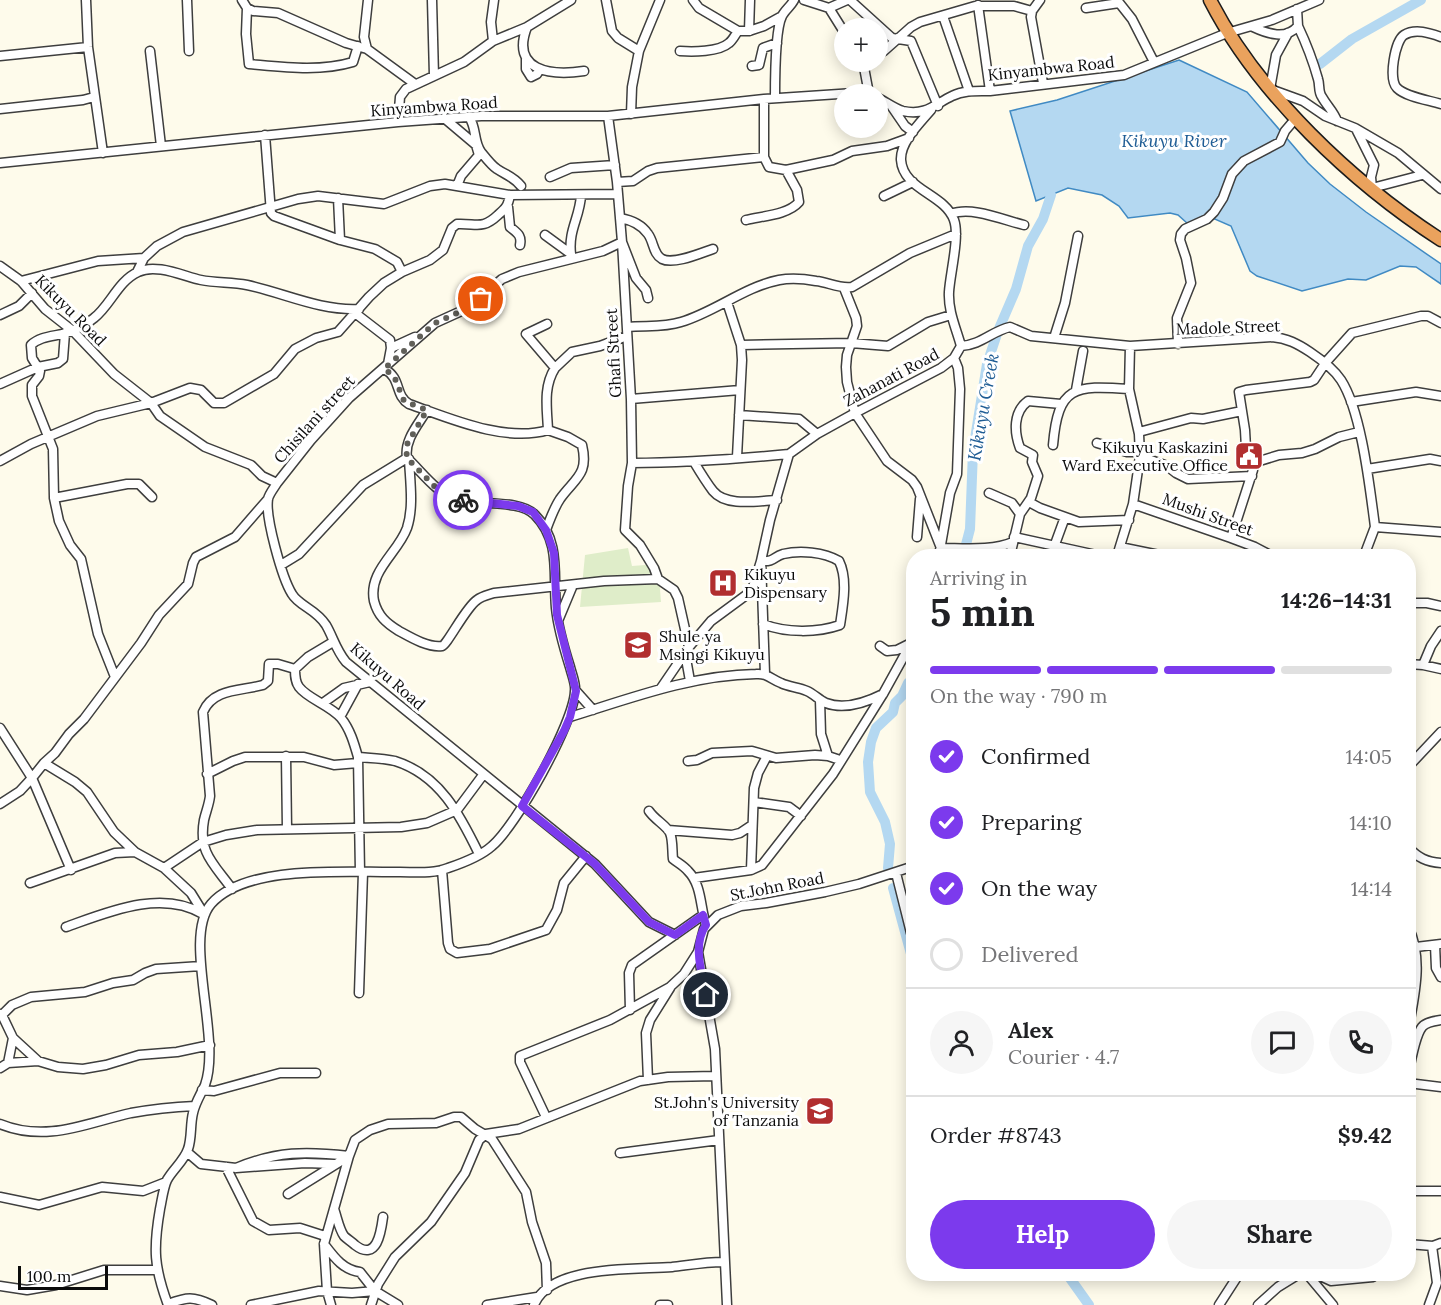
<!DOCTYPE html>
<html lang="en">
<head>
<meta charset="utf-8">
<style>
	body { margin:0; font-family:Lora,serif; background:#f6f6f6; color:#202124; height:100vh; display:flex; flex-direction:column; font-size:22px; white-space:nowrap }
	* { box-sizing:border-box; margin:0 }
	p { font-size:20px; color:#757577 }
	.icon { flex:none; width:33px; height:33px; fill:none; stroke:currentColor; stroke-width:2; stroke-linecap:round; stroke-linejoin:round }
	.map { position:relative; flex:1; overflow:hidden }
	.side { position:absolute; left:906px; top:549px; width:510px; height:732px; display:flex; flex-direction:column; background:#fff; border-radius:24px; box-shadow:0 3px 15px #0003 }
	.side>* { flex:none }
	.controls { position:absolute; left:834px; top:18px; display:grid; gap:12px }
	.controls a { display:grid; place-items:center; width:54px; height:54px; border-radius:50%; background:#fff; box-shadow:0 3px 15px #0003; font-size:30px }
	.scale { position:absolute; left:18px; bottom:15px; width:90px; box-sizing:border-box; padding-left:6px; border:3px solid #0b0b0b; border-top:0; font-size:16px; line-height:21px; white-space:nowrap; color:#0b0b0b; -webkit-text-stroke:4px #fff; paint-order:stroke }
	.pin { position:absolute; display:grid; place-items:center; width:51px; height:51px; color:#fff; margin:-26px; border:3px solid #fff; border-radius:50%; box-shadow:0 2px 6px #0007 }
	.courier { position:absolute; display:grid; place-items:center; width:60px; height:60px; margin:-30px; border:4px solid #7c3aed; border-radius:50%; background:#fff; color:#222; box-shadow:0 2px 8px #0007 }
	.headline em { font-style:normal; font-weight:800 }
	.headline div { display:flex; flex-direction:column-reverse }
	.headline { display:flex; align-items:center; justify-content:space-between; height:102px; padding:0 24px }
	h1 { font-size:39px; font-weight:800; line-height:45px }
	.bar { display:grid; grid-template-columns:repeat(4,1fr); gap:9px 6px; align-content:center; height:72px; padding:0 24px }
	.bar i { height:8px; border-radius:4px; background:#e0e0e0 }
	.bar .active { background:#7c3aed }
	.bar p { grid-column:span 4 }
	.line { display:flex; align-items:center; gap:15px; padding:0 24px; border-top:2px solid #e0e0e0 }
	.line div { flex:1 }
	.round { display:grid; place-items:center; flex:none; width:63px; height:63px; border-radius:32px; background:#f6f6f6 }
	ol { padding:0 24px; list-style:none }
	li { display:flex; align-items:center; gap:18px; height:66px }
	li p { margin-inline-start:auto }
	li .icon { padding:6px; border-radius:50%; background:#7c3aed; color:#fff; stroke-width:4 }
	li:last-child { color:#757577 }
	li i { width:33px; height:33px; border:3px solid #e0e0e0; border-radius:50% }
	.primary-button { display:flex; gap:12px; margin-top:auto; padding:12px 24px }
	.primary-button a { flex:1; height:69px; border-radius:36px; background:#7c3aed; color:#fff; font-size:24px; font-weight:800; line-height:69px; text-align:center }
	.primary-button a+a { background:#f6f6f6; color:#202124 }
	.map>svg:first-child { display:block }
	.pitch { fill:#dfedc9 }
	.water { fill:#b4d8f1; stroke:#408ac3; stroke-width:1.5 }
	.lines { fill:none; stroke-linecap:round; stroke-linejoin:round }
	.river { stroke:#b4d8f1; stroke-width:10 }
	.minor-casing { stroke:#3e3e3e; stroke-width:11 }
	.highway-casing { stroke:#1c1c1c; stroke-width:15 }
	.minor { stroke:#fff; stroke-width:8 }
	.highway { stroke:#eaa25d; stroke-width:12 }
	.done { stroke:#605f59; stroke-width:6; stroke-dasharray:0 10.8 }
	.route { stroke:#7c3aed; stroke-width:8 }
	.labels { text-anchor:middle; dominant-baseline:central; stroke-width:6; stroke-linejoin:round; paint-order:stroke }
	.street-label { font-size:16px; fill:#0b0b0b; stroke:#fff }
	.poi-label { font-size:16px; fill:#0b0b0b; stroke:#fff; text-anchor:end }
	.water-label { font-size:18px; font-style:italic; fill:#1e5c94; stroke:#fff }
</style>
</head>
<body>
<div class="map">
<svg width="1441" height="1305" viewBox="0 0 1441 1305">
	<rect width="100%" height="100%" fill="#fefbeb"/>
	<path class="pitch" d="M628,548L632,566L658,564L661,602L580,607L585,555Z"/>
	<path class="water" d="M1179,60L1247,92L1308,163L1330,184L1366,212L1441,264V284L1416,267L1400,266L1366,280L1348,279L1302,291L1257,276L1250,271L1231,226L1208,216L1188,224L1178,215L1170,213L1128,218L1119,206L1102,195L1068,188L1036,201L1010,111L1057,100Z"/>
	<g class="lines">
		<path class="river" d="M1320,64L1352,39L1421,0
			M963,556L970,529L973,451L987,364L998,331L1016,289L1028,246L1043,219L1051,195
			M888,868L890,844L885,822L870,792L868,762L871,742L876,728L893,712L895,703L902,696L908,683L914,679
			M893,888L914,965
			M1067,1274L1089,1305"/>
		<g class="minor-casing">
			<path id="minor" d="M86,0L88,47L103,153
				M187,0L189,51
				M242,0L247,8L253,11L278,13L346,43L367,49
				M368,0L364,37L367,49L415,84
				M432,0L434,76
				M606,0L612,31L618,38L639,51
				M693,0L699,8L738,31H749L764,26L782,16
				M804,0L829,8L847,0
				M850,0L892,38L911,41L938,106
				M1040,0L1032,11L1031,17L1043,83
				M1117,0L1132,19L1154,62
				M978,5L990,91
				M247,8L246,34L249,64C283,67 320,72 353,62L358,46
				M829,8L844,32
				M1086,8L1119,3
				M943,16L969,91
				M1298,26C1306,43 1313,61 1318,79C1320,85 1318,92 1322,97C1327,106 1334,112 1337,121
				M527,27C510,71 551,76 584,71
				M1253,27C1268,34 1286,40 1298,26L1297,9
				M749,31L750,0
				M1288,33L1276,55L1270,89L1303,101L1325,116L1355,128L1398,153L1441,189
				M1441,37C1430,33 1415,28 1404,35C1395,41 1388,79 1397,88C1406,97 1428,100 1441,104
				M493,41L491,22L494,0
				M150,51L161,146
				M680,51C692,52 719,52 729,43C733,40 735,35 738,31
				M878,53L884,51L911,27L920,22L975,6H1014L1032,11
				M0,56L88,47
				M526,59V69L531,77L537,74L540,69
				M863,62L869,94
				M752,66L759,65L763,48L777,43
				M775,98C775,80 775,30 782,16C785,10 791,6 794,0
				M878,98C886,102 895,109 903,111C926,116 935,104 952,96C964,90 977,91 990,91L1124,75L1227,33L1272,20L1319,0
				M764,99V157
				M892,107L905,126L913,132
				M0,109L83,100L94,97
				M631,114L632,87L639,51L660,0
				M608,116L617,182L622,242L636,278L646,290L648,298
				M469,117C477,128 473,141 481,152C485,157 492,166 497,169C506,175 514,177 521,186
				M444,118L476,145L479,155L461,176L457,186
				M398,122L400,97L406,89L464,62L493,41L527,27L571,0
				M1357,131L1374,165L1371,177L1372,188L1422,175
				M265,135L271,213L274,216L340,240L375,249L397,262L402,272
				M0,163L398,122L481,116H608L764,99L854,93L870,94
				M550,177L571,168L615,165
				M617,182L633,181L648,171L657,168L764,157L769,167L786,170L833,160L852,151L887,146L909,138
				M884,196L913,182
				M338,198L340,240
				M508,207L510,227C517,233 522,235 520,245
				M951,214C972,206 1003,220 1024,225
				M620,218C631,220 642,225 648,234C654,242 653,254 662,259C674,265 701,253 713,249
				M746,220C762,216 788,215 799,202L797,190L786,170
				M545,235L571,254C568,230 580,217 581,195
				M622,242L631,399L632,463L628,486L625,530L640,545L654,568L658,579L674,590L678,598L689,647
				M0,266L21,281L45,309L73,331L114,374L151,403L160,416L205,447L251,465L262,476L277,483C274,488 269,494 268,499C265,517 282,578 292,594C299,606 316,609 326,625C333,637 336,650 346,662L595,864L649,922L675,935
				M137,272L144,258L157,246L183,232L298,199L318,196L384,204L430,186L445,184L510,195L618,194
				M21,281L98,261L144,258
				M844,288L856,318L857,326L847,355L846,367L847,382L855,413L887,461L912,480L917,487L941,548C963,548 993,551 1013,542
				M727,302L741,345L742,360L737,457
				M355,313L390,340L391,348L388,364
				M0,315L19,306L32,293
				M627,327C645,325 663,328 681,322C715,312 744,287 779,280C790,278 805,279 816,281C828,282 839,289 852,287L910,253L956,234
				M1054,338L1065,303L1078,236
				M1178,344L1177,318L1191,283L1186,258L1180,240L1181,234L1185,229L1207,219L1214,212L1223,198L1232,174L1244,161L1280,142L1285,131L1296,118
				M741,345L851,343L888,346L928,322L951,315
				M961,346C981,345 992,331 1010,327L1031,336L1130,346L1272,337C1287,338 1298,344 1310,352C1322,360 1333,368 1341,380C1361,411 1369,482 1374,519L1375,527L1364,556
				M391,348L415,337
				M555,368L572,352L600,346L627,336
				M384,369C402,378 394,395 409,404C449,418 505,443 548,430
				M0,384L38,367L58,363L63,359L65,333
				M1076,390L1083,351
				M631,399L740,390
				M1351,402L1416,392L1441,396
				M739,415L799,419L817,434
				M1139,432L1191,418L1203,419L1242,411
				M1097,443L1127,452H1138L1140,456L1167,466L1176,473L1188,479L1252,476
				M1053,445C1058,386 1074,385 1129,389
				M409,459C410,481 414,507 407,528C398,553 368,571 374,601C378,616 386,623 399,631C410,637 428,648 442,646C447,645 466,607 477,600C482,596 488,595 494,593L604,581L658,579
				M0,461L31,444L97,416L151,403L190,388L201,390L214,403H224L274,374L295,349L316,338L338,332L369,297L384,283L402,272L430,260L443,250L452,228L457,224C477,223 482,230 498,215C506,208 508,206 510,195
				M694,462C700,472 706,482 713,491C726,507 757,501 777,500
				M632,463C684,463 737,459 789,454
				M1253,463L1279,455L1302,453L1315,449L1339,437L1359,432
				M1367,469L1430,459L1441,461
				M277,483L311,440L349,398L435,323L468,308L502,279L519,272L603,251L622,242
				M989,493L1012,503L1020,514L1010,556
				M54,498L127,484H139L152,497
				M1029,502L1040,508L1079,522L1129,520
				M1133,504L1231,538L1255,547L1272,556
				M1020,514L1031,498L1038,476L1032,462L1033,455L1020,448C1014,432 1013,412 1028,401L1061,404
				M1375,527L1441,532
				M546,530C550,519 554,508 560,499C575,478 589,475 582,445L568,437L548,430C547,408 543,387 555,368L526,334L547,324
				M917,537L920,499
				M1014,537L1101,556
				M1231,538L1253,470V463L1246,448L1245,430L1239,392L1246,390L1310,382L1314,380L1326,362L1352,333L1421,316H1428L1441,323
				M1054,547L1065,517
				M1120,547L1164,556
				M939,556L950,493L957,474L960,389L958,368L954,358
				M1117,556L1133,504L1140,456L1139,434L1129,389L1130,346
				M281,565L299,554L363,485L407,458
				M1408,603H1427L1441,606
				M558,621L573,585
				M333,642L308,657L295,669C295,675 295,682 299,687C308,699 330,705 341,718C350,729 354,743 358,757L360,872
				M880,646L887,651L897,650L911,643
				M685,653L690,681
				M1408,664L1423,665L1441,669
				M1423,665L1431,646L1441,631
				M765,674L761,561L770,520L789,454L817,434L855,413L941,368L954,358L961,346C956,328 948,311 949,292C950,274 960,236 954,220C945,194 903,190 901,160C900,142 920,123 931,110
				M115,677L98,634L81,559L70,545L59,521L54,498L53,449L32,396V385L39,376L40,371L32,358L31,345C42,334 61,337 74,330C81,327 88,323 94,318C110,306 118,281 138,272C156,263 183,276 201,280C216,283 232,282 247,285C284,293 320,311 359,309
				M661,688L689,647L711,621L749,593L753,587L761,561C775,562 773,557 783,554C800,550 824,552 839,561C848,579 843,605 840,625C817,633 786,633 763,624
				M576,691L593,710
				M820,700L821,734L828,756
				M323,703L344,688L370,682
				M340,717L358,684
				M570,717C631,698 692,675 756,674C767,673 771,679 781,683C789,687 798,687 807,691C814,694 819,700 826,703C844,710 867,702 883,694
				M0,728L32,778L20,791L0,804
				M286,756L287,829
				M358,757C370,758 383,758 395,761C440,775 460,815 479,854
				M688,761L697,760L712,753L752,751L776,758L815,755L828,756L840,760
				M44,763L75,782L87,792L114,832L135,852
				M1408,767L1441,732
				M207,774L233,761L245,757H304L334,765L358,763
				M754,802L789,807L801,816
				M649,811C654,819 667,826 670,833C673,840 672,851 673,859C678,863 684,866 688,871C702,885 700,907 706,925
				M668,830L732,835L740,833L752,825
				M1408,847C1418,858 1427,862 1441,863
				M164,868L203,842L226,835L257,830L401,827L427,823L457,810L483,775
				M71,870L32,778L44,763L55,753L69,734L84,719L141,643L159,615L188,584L193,563L196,557L235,537L268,499
				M442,870L448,943L450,949L457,953L490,949L546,930L557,910L564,883L586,856
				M751,870L754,788L758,773L767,756
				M896,873L911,933
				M694,878L751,870L762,865L833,774L883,694L914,638
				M30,883L115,853L135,852L164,868L191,893L204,914
				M232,889C214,864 198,853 204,820C206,811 209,805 210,796L203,712C213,688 242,691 263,685L268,681L269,664H278L295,669
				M1408,926C1424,960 1414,996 1408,1031
				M66,927C108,912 161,889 203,914
				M1435,945L1436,968L1441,977
				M1416,947L1441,944
				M359,993L363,872
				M630,1010L629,973L632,965L703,915
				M0,1014L2,1015L12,1005L31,997L85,992L113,983L133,980L145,973L156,969L201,966
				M2,1015L13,1038L38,1061
				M8,1063L38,1061L58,1067L83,1069L106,1065L139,1055L177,1052L210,1045
				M0,1068L8,1063L13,1038
				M1408,1076C1410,1065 1415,1036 1422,1027C1426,1022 1435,1021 1441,1020
				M648,1080L646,1033L650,1020L670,988
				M1408,1083L1441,1087
				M202,1090L214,1091L280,1073H316
				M546,1117L520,1062V1056L610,1020L670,987L684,974L698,952
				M0,1124C47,1143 86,1123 131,1113C153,1109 173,1107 195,1106
				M187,1152L201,1164L236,1168L305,1163L334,1164
				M620,1153L719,1140
				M226,1167L253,1221L269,1230L300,1228L325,1236
				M236,1168C277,1151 306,1151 349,1156L324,1244L327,1291L331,1305
				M1408,1191H1441
				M288,1194L349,1156L355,1140L370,1130L388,1124L436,1123L454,1117H461L475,1129L492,1139L526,1192L532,1222L546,1263L547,1290
				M0,1197L39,1205L102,1187L143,1191L166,1182
				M334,1209C337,1217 339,1229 344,1236C347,1239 352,1242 355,1245C377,1262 381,1232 383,1217
				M324,1244C334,1257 343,1270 360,1272L375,1291L398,1305
				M1408,1244L1433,1246L1441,1243
				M1307,1274L1333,1305
				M1316,1274L1331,1281L1373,1277
				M0,1286L27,1290L56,1285L104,1270H156
				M168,1304C187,1297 193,1296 212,1305
				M168,1305C154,1267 153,1249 160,1209C162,1200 163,1189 167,1180C173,1169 184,1161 188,1149C192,1138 190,1125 193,1113C195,1103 201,1094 205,1085C222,1038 182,938 211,904C247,863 349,873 400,872C416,872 433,874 448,868C463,863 481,856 492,846C516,826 574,723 575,691C576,684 572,675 570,667C564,648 558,628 556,608C553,575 561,541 535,515C520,499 480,506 458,500C436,493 423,473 407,458C404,440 418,425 427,410
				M251,1305L319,1291L352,1293L375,1291
				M371,1305L378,1284L395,1257L431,1222L465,1173L479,1140L486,1134L519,1129L640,1081L668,1077L715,1076
				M487,1305L537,1297
				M534,1305C550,1264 637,1270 672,1267C689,1265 706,1262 723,1262
				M660,1305H668
				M727,1305L715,1049L698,952L704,929L718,915L741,906L766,903L825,892L859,884L914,866
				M1219,1305L1239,1274
				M1258,1305L1278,1287L1299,1274
				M1429,1305L1437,1283L1432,1246"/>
		</g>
		<g class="highway-casing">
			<path id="highway" d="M1210,0C1258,94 1353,183 1441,240"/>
		</g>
		<use href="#minor" class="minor"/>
		<use href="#highway" class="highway"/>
	</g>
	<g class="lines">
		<path class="done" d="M463,500L438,490L407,458L406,446L427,410L404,401L394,376L384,369L435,323L468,308L481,299"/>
		<path class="route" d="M463,500L518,506L533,512L546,530L554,553L557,615L576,691L570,717L564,731L522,806L595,864L649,922L675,935L703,915L706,925C692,945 702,973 706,995"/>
	</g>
	<defs>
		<g id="civic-square" transform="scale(1.5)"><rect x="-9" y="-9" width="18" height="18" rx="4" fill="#b12e2f" stroke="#fff"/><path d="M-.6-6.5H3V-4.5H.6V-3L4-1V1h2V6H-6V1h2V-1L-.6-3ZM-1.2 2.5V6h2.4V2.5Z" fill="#fff"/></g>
		<g id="hospital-square" transform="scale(1.5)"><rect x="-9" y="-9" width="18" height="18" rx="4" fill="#b12e2f" stroke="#fff"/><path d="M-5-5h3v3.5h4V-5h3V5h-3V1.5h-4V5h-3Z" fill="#fff"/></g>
		<g id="school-square" transform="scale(1.5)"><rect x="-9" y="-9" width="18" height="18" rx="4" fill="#b12e2f" stroke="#fff"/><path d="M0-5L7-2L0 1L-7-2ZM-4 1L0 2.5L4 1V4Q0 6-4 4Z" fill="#fff"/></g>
		<g id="university-square" transform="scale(1.5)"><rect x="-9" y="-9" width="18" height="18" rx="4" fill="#b12e2f" stroke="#fff"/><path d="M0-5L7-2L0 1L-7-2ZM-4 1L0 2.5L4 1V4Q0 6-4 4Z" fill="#fff"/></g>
	</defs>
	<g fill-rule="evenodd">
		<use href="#civic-square" x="1249" y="456"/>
		<use href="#hospital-square" x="723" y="583"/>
		<use href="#school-square" x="638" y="645"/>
		<use href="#university-square" x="820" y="1111"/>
	</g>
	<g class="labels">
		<g class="street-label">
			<text transform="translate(1051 68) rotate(-6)">Kinyambwa Road</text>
			<text transform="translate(434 106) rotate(-4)">Kinyambwa Road</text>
			<text transform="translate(71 310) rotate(45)">Kikuyu Road</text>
			<text transform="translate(1228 327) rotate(-2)">Madole Street</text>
			<text transform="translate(613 353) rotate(-93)">Ghafi Street</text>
			<text transform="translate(891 377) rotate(-28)">Zahanati Road</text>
			<text transform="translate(314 419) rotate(-48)">Chisilani street</text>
			<text transform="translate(1208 514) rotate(20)">Mushi Street</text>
			<text transform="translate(388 676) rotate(41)">Kikuyu Road</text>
			<text transform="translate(777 886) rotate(-11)">St.John Road</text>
		</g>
		<g class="poi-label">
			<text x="1228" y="447">Kikuyu Kaskazini<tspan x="1228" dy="18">Ward Executive Office</tspan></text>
			<text x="744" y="574" text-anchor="start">Kikuyu<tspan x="744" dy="18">Dispensary</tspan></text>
			<text x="659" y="636" text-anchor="start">Shule ya<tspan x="659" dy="18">Msingi Kikuyu</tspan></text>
			<text x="799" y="1102">St.John's University<tspan x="799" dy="18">of Tanzania</tspan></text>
		</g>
		<g class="water-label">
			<text x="1174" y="140">Kikuyu River</text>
			<text transform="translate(983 407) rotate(-80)">Kikuyu Creek</text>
		</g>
	</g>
</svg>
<div class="controls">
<a>+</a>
<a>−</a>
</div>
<div class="scale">100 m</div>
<div class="pin" style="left:481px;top:299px;background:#ea580c"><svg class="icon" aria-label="bag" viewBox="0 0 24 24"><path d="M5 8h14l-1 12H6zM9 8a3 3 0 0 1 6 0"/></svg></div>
<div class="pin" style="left:706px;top:995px;background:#1f2937"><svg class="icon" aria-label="home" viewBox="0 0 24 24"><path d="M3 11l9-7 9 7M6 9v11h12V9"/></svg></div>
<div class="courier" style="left:463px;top:500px"><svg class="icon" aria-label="bike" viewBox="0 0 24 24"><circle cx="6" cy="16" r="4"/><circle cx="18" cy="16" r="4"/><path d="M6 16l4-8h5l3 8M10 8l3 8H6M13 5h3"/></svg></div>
<section class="side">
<div class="headline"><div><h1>5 min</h1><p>Arriving in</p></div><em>14:26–14:31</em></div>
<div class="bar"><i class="active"></i><i class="active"></i><i class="active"></i><i></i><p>On the way · 790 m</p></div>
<ol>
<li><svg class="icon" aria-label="check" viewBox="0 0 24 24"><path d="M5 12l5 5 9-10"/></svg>Confirmed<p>14:05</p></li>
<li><svg class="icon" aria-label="check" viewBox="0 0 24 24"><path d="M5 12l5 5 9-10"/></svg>Preparing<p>14:10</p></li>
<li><svg class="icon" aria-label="check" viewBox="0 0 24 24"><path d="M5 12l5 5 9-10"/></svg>On the way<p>14:14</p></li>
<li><i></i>Delivered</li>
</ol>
<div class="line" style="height:108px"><a class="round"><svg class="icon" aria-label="person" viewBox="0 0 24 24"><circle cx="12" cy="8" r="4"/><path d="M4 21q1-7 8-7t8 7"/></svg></a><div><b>Alex</b><p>Courier · 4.7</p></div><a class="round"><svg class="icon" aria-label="chat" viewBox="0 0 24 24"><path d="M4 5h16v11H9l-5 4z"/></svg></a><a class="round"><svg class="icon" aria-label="phone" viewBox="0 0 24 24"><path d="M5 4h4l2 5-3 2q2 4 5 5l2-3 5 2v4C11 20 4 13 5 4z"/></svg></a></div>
<div class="line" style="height:78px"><div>Order #8743</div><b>$9.42</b></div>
<div class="primary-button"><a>Help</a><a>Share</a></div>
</section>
</div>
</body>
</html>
